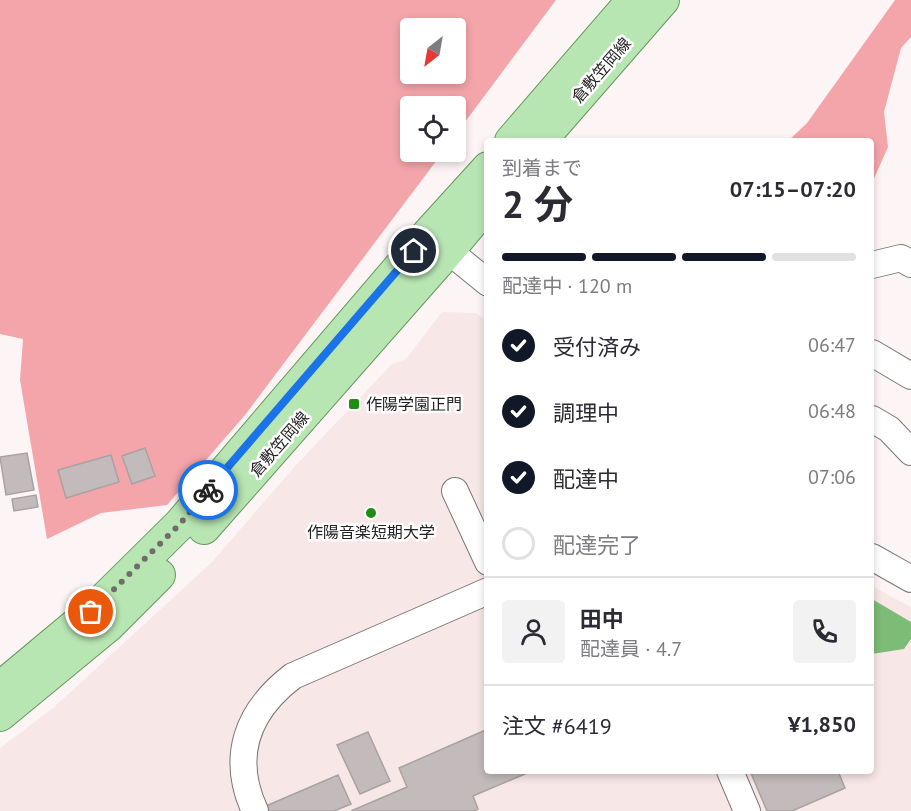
<!DOCTYPE html>
<html lang="ja">
<head>
<meta charset="utf-8">
<style>
	body { margin:0; font-family:"PT Sans","Noto Sans JP",sans-serif; background:#f2f2f3; color:#2b2b33; height:100vh; display:flex; flex-direction:column; font-size:22px; white-space:nowrap }
	* { box-sizing:border-box; margin:0 }
	p { font-size:20px; color:#7c7c81 }
	.icon { flex:none; width:33px; height:33px; fill:none; stroke:currentColor; stroke-width:2; stroke-linecap:round; stroke-linejoin:round }
	.map { position:relative; flex:1; overflow:hidden }
	.panel { position:absolute; left:484px; top:138px; width:390px; height:636px; display:flex; flex-direction:column; background:#fff; border-radius:6px; box-shadow:0 3px 9px #0003 }
	.panel>* { flex:none }
	.needle { width:39px; rotate:211deg }
	.buttons { position:absolute; left:400px; top:18px; display:grid; gap:12px }
	.buttons a { display:grid; place-items:center; width:66px; height:66px; border-radius:6px; background:#fff; box-shadow:0 3px 9px #0003; font-size:30px }
	.pin { position:absolute; display:grid; place-items:center; width:51px; height:51px; color:#fff; margin:-26px; border:3px solid #fff; border-radius:50%; box-shadow:0 2px 6px #0007 }
	.courier { position:absolute; display:grid; place-items:center; width:60px; height:60px; margin:-30px; border:4px solid #1a73e8; border-radius:50%; background:#fff; color:#222; box-shadow:0 2px 8px #0007 }
	.overview em { font-style:normal; font-weight:700 }
	.overview div { display:flex; flex-direction:column-reverse }
	.overview { display:flex; align-items:center; justify-content:space-between; height:102px; padding:0 18px }
	h1 { font-size:39px; font-weight:700; line-height:45px }
	.bar { display:grid; grid-template-columns:repeat(4,1fr); gap:9px 6px; align-content:center; height:72px; padding:0 18px }
	.bar i { height:8px; border-radius:4px; background:#e1e1e2 }
	.bar .current { background:#111827 }
	.bar p { grid-column:span 4 }
	.line { display:flex; align-items:center; gap:15px; padding:0 18px; border-top:2px solid #e1e1e2 }
	.line div { flex:1 }
	.round { display:grid; place-items:center; flex:none; width:63px; height:63px; border-radius:6px; background:#f2f2f3 }
	ol { padding:0 18px; list-style:none }
	li { display:flex; align-items:center; gap:18px; height:66px }
	li p { margin-inline-start:auto }
	li .icon { padding:6px; border-radius:50%; background:#111827; color:#fff; stroke-width:4 }
	li:last-child { color:#7c7c81 }
	li i { width:33px; height:33px; border:3px solid #e1e1e2; border-radius:50% }
	.map>svg:first-child { display:block }
	.built { fill:#f8e7e7 }
	.forest { fill:#f4a5aa; fill-rule:evenodd }
	.water { fill:#7dbc76 }
	.building { fill:#c3bbbb; stroke:#a9a2a2; stroke-width:1.5 }
	.lines { fill:none; stroke-linecap:round; stroke-linejoin:round }
	.minor-casing { stroke:#7c7576; stroke-width:28 }
	.major-casing { stroke:#66975f; stroke-width:34 }
	.minor { stroke:#fff; stroke-width:26 }
	.major { stroke:#b8e6b3; stroke-width:32 }
	.done { stroke:#716c6c; stroke-width:6; stroke-dasharray:0 10.8 }
	.route { stroke:#1a73e8; stroke-width:8 }
	.poi-dot { fill:#1e8d12; stroke:#fff; stroke-width:2 }
	.labels { text-anchor:middle; dominant-baseline:central; stroke-width:5; stroke-linejoin:round; paint-order:stroke }
	.street-label { font-size:16px; fill:#252222; stroke:#fff }
	.poi-label { font-size:16px; fill:#252222; stroke:#fff; text-anchor:start }
</style>
</head>
<body>
<div class="map">
<svg width="911" height="811" viewBox="0 0 911 811">
	<rect width="100%" height="100%" fill="#fdf5f5"/>
	<path class="built" d="M442,312L476,313L487,322L488,771H872V586L911,607V811H0V748L53,708L212,562L296,465L392,364L406,359Z"/>
	<path class="forest" d="M0,0H556L456,134V106H411V152H443L245,415L167,505L101,513L47,539L20,380L23,339L0,334ZM411,28H456V74H411Z
		M895,0H911V37L901,48L884,112L888,147L872,183V141H788L807,123Z"/>
	<path class="water" d="M872,599L911,622V639L904,649L872,654Z"/>
	<path class="building" d="M145,448L155,476L132,484L122,456Z
		M27,453L34,490L6,495L0,457Z
		M111,455L119,482L66,498L58,470Z
		M36,495L38,507L14,511L12,499Z
		M488,729V771H526L527,773L473,796L478,809L474,811H351L407,787L399,768Z
		M368,732L390,781L360,794L337,745Z
		M750,771H838L845,788L792,811H767Z
		M338,775L351,804L334,811H268L266,806Z"/>
	<g class="lines">
		<g class="minor-casing">
			<path id="minor" d="M434,239L488,283
				M872,265L901,258L911,264
				M872,353L911,376
				M872,419L889,429L911,452
				M455,491L488,562
				M872,557L911,579
				M730,771L747,811
				M255,811C230,757 247,711 293,676L488,591"/>
		</g>
		<g class="major-casing">
			<path id="major" d="M511,141L633,0
				M540,141L663,0
				M204,528L448,251L488,203
				M0,688L91,612L180,524L428,234L488,168
				M0,715L108,626L159,575"/>
		</g>
		<use href="#minor" class="minor"/>
		<use href="#major" class="major"/>
	</g>
	<g class="lines">
		<path class="done" d="M91,612L180,524L208,490"/>
		<path class="route" d="M208,490L414,251"/>
	</g>
	<g class="poi-dot">
		<rect x="348" y="398" width="12" height="12" rx="3"/>
		<circle cx="371" cy="513" r="6"/>
	</g>
	<g class="labels">
		<g class="street-label">
			<text transform="translate(601 70) rotate(-49)">倉敷笠岡線</text>
			<text transform="translate(279 444) rotate(-49)">倉敷笠岡線</text>
		</g>
		<g class="poi-label">
			<text x="366" y="404">作陽学園正門</text>
			<text x="371" y="532" text-anchor="middle">作陽音楽短期大学</text>
		</g>
	</g>
</svg>
<div class="buttons">
<a><svg class="needle" viewBox="-14 -14 28 28"><path d="M0-13l5 13h-10z" fill="#e53935"/><path d="M0 13l5-13h-10z" fill="#7c7c81"/></svg></a>
<a><svg class="icon" aria-label="locate" viewBox="0 0 24 24"><circle cx="12" cy="12" r="6"/><path d="M12 2v4M12 18v4M2 12h4M18 12h4"/></svg></a>
</div>
<div class="pin" style="left:91px;top:612px;background:#ea580c"><svg class="icon" aria-label="bag" viewBox="0 0 24 24"><path d="M5 8h14l-1 12H6zM9 8a3 3 0 0 1 6 0"/></svg></div>
<div class="pin" style="left:414px;top:251px;background:#1f2937"><svg class="icon" aria-label="home" viewBox="0 0 24 24"><path d="M3 11l9-7 9 7M6 9v11h12V9"/></svg></div>
<div class="courier" style="left:208px;top:490px"><svg class="icon" aria-label="bike" viewBox="0 0 24 24"><circle cx="6" cy="16" r="4"/><circle cx="18" cy="16" r="4"/><path d="M6 16l4-8h5l3 8M10 8l3 8H6M13 5h3"/></svg></div>
<section class="panel">
<div class="overview"><div><h1>2 分</h1><p>到着まで</p></div><em>07:15–07:20</em></div>
<div class="bar"><i class="current"></i><i class="current"></i><i class="current"></i><i></i><p>配達中 · 120 m</p></div>
<ol>
<li><svg class="icon" aria-label="check" viewBox="0 0 24 24"><path d="M5 12l5 5 9-10"/></svg>受付済み<p>06:47</p></li>
<li><svg class="icon" aria-label="check" viewBox="0 0 24 24"><path d="M5 12l5 5 9-10"/></svg>調理中<p>06:48</p></li>
<li><svg class="icon" aria-label="check" viewBox="0 0 24 24"><path d="M5 12l5 5 9-10"/></svg>配達中<p>07:06</p></li>
<li><i></i>配達完了</li>
</ol>
<div class="line" style="height:108px"><a class="round"><svg class="icon" aria-label="person" viewBox="0 0 24 24"><circle cx="12" cy="8" r="4"/><path d="M4 21q1-7 8-7t8 7"/></svg></a><div><b>田中</b><p>配達員 · 4.7</p></div><a class="round"><svg class="icon" aria-label="phone" viewBox="0 0 24 24"><path d="M5 4h4l2 5-3 2q2 4 5 5l2-3 5 2v4C11 20 4 13 5 4z"/></svg></a></div>
<div class="line" style="height:78px"><div>注文 #6419</div><b>¥1,850</b></div>
</section>
</div>
</body>
</html>
